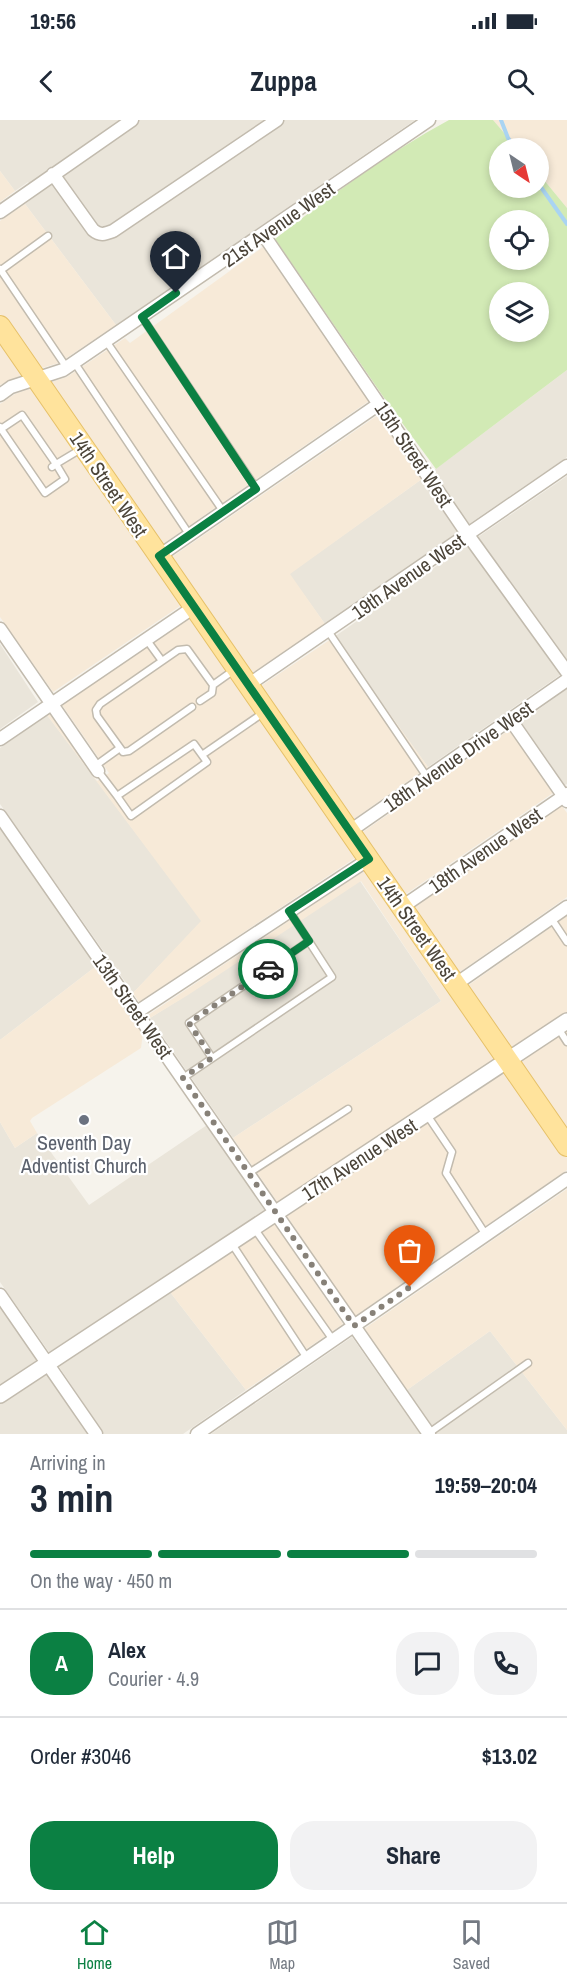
<!DOCTYPE html>
<html lang="en">
<head>
<meta charset="utf-8">
<style>
	body { margin:0; font-family:"Archivo Narrow",sans-serif; background:#f2f2f3; color:#1f2937; height:100vh; display:flex; flex-direction:column; font-size:22px; white-space:nowrap }
	* { box-sizing:border-box; margin:0 }
	p { font-size:20px; color:#747a83 }
	.icon { flex:none; width:33px; height:33px; fill:none; stroke:currentColor; stroke-width:2; stroke-linecap:round; stroke-linejoin:round }
	.map { position:relative; height:1314px; overflow:hidden }
	.details { display:flex; flex-direction:column; background:#fff; flex:1 }
	.details>* { flex:none }
	.needle { width:39px; rotate:145deg }
	.tools { position:absolute; left:489px; top:18px; display:grid; gap:12px }
	.tools a { display:grid; place-items:center; width:60px; height:60px; border-radius:50%; background:#fff; box-shadow:0 3px 9px #0003; font-size:30px }
	.pin { position:absolute; display:grid; place-items:center; width:51px; height:51px; color:#fff; margin:-62px -26px; border-radius:50% 50% 50% 0; rotate:-45deg; box-shadow:0 0 6px #0007 }
	.pin .icon { rotate:45deg }
	.courier { position:absolute; display:grid; place-items:center; width:60px; height:60px; margin:-30px; border:4px solid #0b8043; border-radius:50%; background:#fff; color:#222; box-shadow:0 2px 8px #0007 }
	.head em { font-style:normal; font-weight:800 }
	.head div { display:flex; flex-direction:column-reverse }
	.head { display:flex; align-items:center; justify-content:space-between; height:102px; padding:0 30px }
	h1 { font-size:39px; font-weight:800; line-height:45px }
	.bar { display:grid; grid-template-columns:repeat(4,1fr); gap:9px 6px; align-content:center; height:72px; padding:0 30px }
	.bar i { height:8px; border-radius:4px; background:#e0e1e3 }
	.bar .active { background:#0b8043 }
	.bar p { grid-column:span 4 }
	.line { display:flex; align-items:center; gap:15px; padding:0 30px; border-top:2px solid #e0e1e3 }
	.line div { flex:1 }
	.round { display:grid; place-items:center; flex:none; width:63px; height:63px; border-radius:24px; background:#f2f2f3 }
	.cta { display:flex; gap:12px; margin-top:auto; padding:12px 30px }
	.cta a { flex:1; height:69px; border-radius:24px; background:#0b8043; color:#fff; font-size:24px; font-weight:800; line-height:69px; text-align:center }
	.cta a+a { background:#f2f2f3; color:#1f2937 }
	.status { display:flex; justify-content:space-between; align-items:center; height:42px; padding:0 30px; background:#fff; direction:ltr }
	.status svg { height:16px; fill:currentColor }
	header { display:flex; justify-content:space-between; align-items:center; height:78px; padding:0 30px; background:#fff; font-size:27px; font-weight:800 }
	.menu { display:flex; justify-content:space-around; align-items:center; height:84px; border-top:2px solid #e0e1e3; background:#fff; font-size:16px; color:#747a83 }
	.menu a { display:grid; justify-items:center; gap:3px }
	.menu .active { color:#0b8043 }
	.map>svg:first-child { display:block }
	.residential { fill:#eae5da }
	.commercial { fill:#f7ead8 }
	.green { fill:#d2eab5; fill-rule:evenodd }
	.lines { fill:none; stroke-linecap:round; stroke-linejoin:round }
	.stream { stroke:#a9d4f2; stroke-width:4 }
	.service-casing { stroke:#c2bbae; stroke-width:9 }
	.minor-casing { stroke:#c2bbae; stroke-width:15 }
	.tertiary-casing { stroke:#c2bbae; stroke-width:18 }
	.primary-casing { stroke:#e6c16a; stroke-width:22 }
	.service { stroke:#fff; stroke-width:6 }
	.minor { stroke:#fff; stroke-width:12 }
	.tertiary { stroke:#fff; stroke-width:15 }
	.primary { stroke:#ffe39c; stroke-width:20 }
	.done { stroke:#878178; stroke-width:6; stroke-dasharray:0 10.8 }
	.route { stroke:#0b8043; stroke-width:8 }
	.worship-dot { fill:#6b7280; stroke:#fff; stroke-width:2 }
	.labels { text-anchor:middle; dominant-baseline:central; stroke-width:4.5; stroke-linejoin:round; paint-order:stroke }
	.street-label { font-size:20px; fill:#4b4439; stroke:#fff }
	.worship-label { font-size:20px; fill:#5b616d; stroke:#fff }
</style>
</head>
<body>
<div class="status"><b>19:56</b><svg viewBox="0 0 49 12"><path d="M0 12V9h3v3zM5 12V6h3v6zM10 12V3h3v9zM15 12V0h3v12zM26 1h20v11H26zM47 4h2v5h-2z"/></svg></div>
<header><svg class="icon" aria-label="back" viewBox="0 0 24 24"><path d="M15 5l-7 7 7 7"/></svg>Zuppa<svg class="icon" aria-label="search" viewBox="0 0 24 24"><circle cx="10" cy="10" r="6"/><path d="M15 15l6 6"/></svg></header>
<div class="map">
<svg width="567" height="1314" viewBox="0 0 567 1314">
	<rect width="100%" height="100%" fill="#f6f3ec"/>
	<path class="residential" d="M0,0H415L116,205L25,84L37,75L28,62L15,71L0,51Z
		M567,250V337L469,404L433,351Z
		M567,356V540L478,417Z
		M422,359L458,412L325,504L289,454Z
		M467,425L560,555L428,647L334,517Z
		M0,524L38,582L0,609Z
		M567,569V664L565,665L521,602Z
		M47,595L202,801L133,873L0,684V628Z
		M0,708L105,858L95,847L0,920Z
		M360,761L441,881L233,1018L150,898L187,875Z
		M0,1002L15,1028L37,1013L89,1085L207,1005L267,1091L49,1232L0,1162Z
		M170,1172L246,1270L183,1314H104L58,1245Z
		M0,1187L37,1240L0,1265Z
		M490,1211L567,1310V1314H437L407,1270Z
		M352,1217L420,1314H211Z
		M46,1253L87,1314H0V1284Z"/>
	<path class="commercial" d="M493,0H567V88L539,54L538,28H517Z
		M0,51L15,71L0,82Z
		M25,84L116,205L59,243L38,249L0,194V101Z
		M263,127L369,281L160,426L48,263L67,257L125,218L130,223Z
		M0,219L24,254L0,265Z
		M34,267L183,484L53,572L0,497V284L15,274Z
		M378,295L422,359L290,454L325,504L249,555L169,439Z
		M192,497L358,736L139,882L133,873L201,801L47,595L50,593L97,661L109,653L62,585Z
		M334,517L428,647L351,701L258,568Z
		M509,610L553,673L403,776L360,714Z
		M562,686L567,693V777L457,854L412,789Z
		M367,749L498,938L278,1083L233,1018L441,881L361,761L188,875L150,898L148,895Z
		M567,796V892L509,930L466,867Z
		M95,847L105,858L143,913L141,928L32,998L30,1001L37,1013L15,1028L0,1002V920Z
		M567,911V1013L518,943Z
		M507,951L567,1038V1050L355,1196L287,1096Z
		M567,1069V1310L490,1211L407,1270L364,1209Z
		M275,1104L343,1204L246,1270L170,1172Z"/>
	<path class="green" d="M449,0H493L517,28H500V68H538L539,54L567,88V250L436,349L389,285L275,119C330,76 388,33 449,0ZM500,100H538V140H500ZM500,172H538V212H500Z"/>
	<g class="lines">
		<path class="stream" d="M501,0L508,18L515,28
			M538,63L567,104"/>
		<g class="service-casing">
			<path id="service" d="M0,149L67,248
				M1,150L48,116
				M142,197L256,368
				M106,221L223,391
				M74,242L189,414
				M0,307L1,309L22,295L56,344L81,329
				M1,309L45,373L65,359L56,344L52,347
				M328,511L427,657
				M146,519L162,541
				M200,581L212,573L213,565
				M192,587L129,631L123,632L97,596L96,590L100,584L178,530L187,529L213,565L234,550
				M194,624L207,642L131,696L117,676Z
				M202,635L263,593
				M95,646L120,628
				M98,651L117,676
				M551,798L567,822
				M558,908L567,922
				M212,938L189,903L309,821
				M183,958L332,857L290,792
				M427,995L452,1032L446,1053L486,1115
				M249,1053L348,989
				M254,1108L333,1220
				M232,1124L307,1238
				M429,1313L528,1243"/>
		</g>
		<g class="minor-casing">
			<path id="minor" d="M53,54L93,110C100,116 105,114 113,111L277,0
				M0,92L132,0
				M263,114L468,415L567,552
				M0,275L11,267L63,250L429,0
				M159,436L379,284
				M0,509L98,651
				M248,565L567,346
				M510,599L567,681
				M0,619L194,487
				M0,696L429,1314
				M350,711L567,560
				M402,787L567,674
				M456,864L567,787
				M137,892L369,739
				M0,1175L96,1314
				M197,1314L567,1059"/>
		</g>
		<g class="tertiary-casing">
			<path id="tertiary" d="M0,1275L567,901"/>
		</g>
		<g class="primary-casing">
			<path id="primary" d="M0,206L567,1026"/>
		</g>
		<use href="#service" class="service"/>
		<use href="#minor" class="minor"/>
		<use href="#tertiary" class="tertiary"/>
		<use href="#primary" class="primary"/>
	</g>
	<g class="lines">
		<path class="done" d="M268,849L189,903L212,938L183,958L354,1206L410,1167"/>
		<path class="route" d="M176,173L142,197L256,369L159,436L369,739L289,791L309,821L268,849"/>
	</g>
	<circle class="worship-dot" cx="84" cy="1000" r="6"/>
	<g class="labels">
		<g class="street-label">
			<text transform="translate(278 104) rotate(-35)">21st Avenue West</text>
			<text transform="translate(414 334) rotate(56)">15th Street West</text>
			<text transform="translate(109 364) rotate(56)">14th Street West</text>
			<text transform="translate(408 456) rotate(-35)">19th Avenue West</text>
			<text transform="translate(458 636) rotate(-35)">18th Avenue Drive West</text>
			<text transform="translate(485 730) rotate(-35)">18th Avenue West</text>
			<text transform="translate(417 808) rotate(55)">14th Street West</text>
			<text transform="translate(133 886) rotate(55)">13th Street West</text>
			<text transform="translate(359 1039) rotate(-33)">17th Avenue West</text>
		</g>
		<g class="worship-label">
			<text x="84" y="1022">Seventh Day<tspan x="84" dy="23">Adventist Church</tspan></text>
		</g>
	</g>
</svg>
<div class="tools">
<a><svg class="needle" viewBox="-14 -14 28 28"><path d="M0-13l5 13h-10z" fill="#e53935"/><path d="M0 13l5-13h-10z" fill="#747a83"/></svg></a>
<a><svg class="icon" aria-label="locate" viewBox="0 0 24 24"><circle cx="12" cy="12" r="6"/><path d="M12 2v4M12 18v4M2 12h4M18 12h4"/></svg></a>
<a><svg class="icon" aria-label="layers" viewBox="0 0 24 24"><path d="M12 4l9 5-9 5-9-5zM3 14l9 5 9-5"/></svg></a>
</div>
<div class="pin" style="left:410px;top:1167px;background:#ea580c"><svg class="icon" aria-label="bag" viewBox="0 0 24 24"><path d="M5 8h14l-1 12H6zM9 8a3 3 0 0 1 6 0"/></svg></div>
<div class="pin" style="left:176px;top:173px;background:#1f2937"><svg class="icon" aria-label="home" viewBox="0 0 24 24"><path d="M3 11l9-7 9 7M6 9v11h12V9"/></svg></div>
<div class="courier" style="left:268px;top:849px"><svg class="icon" aria-label="car" viewBox="0 0 24 24"><path d="M5 17H2v-5l4-1 3-4h7l3 4 3 1v5h-3M9 17h6M6 11h13"/><circle cx="7" cy="17" r="2"/><circle cx="17" cy="17" r="2"/></svg></div>
</div>
<section class="details">
<div class="head"><div><h1>3 min</h1><p>Arriving in</p></div><em>19:59–20:04</em></div>
<div class="bar"><i class="active"></i><i class="active"></i><i class="active"></i><i></i><p>On the way · 450 m</p></div>
<div class="line" style="height:108px"><b class="round" style="background:#0b8043;color:#fff">A</b><div><b>Alex</b><p>Courier · 4.9</p></div><a class="round"><svg class="icon" aria-label="chat" viewBox="0 0 24 24"><path d="M4 5h16v11H9l-5 4z"/></svg></a><a class="round"><svg class="icon" aria-label="phone" viewBox="0 0 24 24"><path d="M5 4h4l2 5-3 2q2 4 5 5l2-3 5 2v4C11 20 4 13 5 4z"/></svg></a></div>
<div class="line" style="height:78px"><div>Order #3046</div><b>$13.02</b></div>
<div class="cta"><a>Help</a><a>Share</a></div>
</section>
<nav class="menu">
<a class="active"><svg class="icon" aria-label="home" viewBox="0 0 24 24"><path d="M3 11l9-7 9 7M6 9v11h12V9"/></svg>Home</a>
<a><svg class="icon" aria-label="map" viewBox="0 0 24 24"><path d="M3 6l6-2 6 2 6-2v14l-6 2-6-2-6 2zM9 4v14M15 6v14"/></svg>Map</a>
<a><svg class="icon" aria-label="saved" viewBox="0 0 24 24"><path d="M7 4h10v16l-5-4-5 4z"/></svg>Saved</a>
</nav>
</body>
</html>
